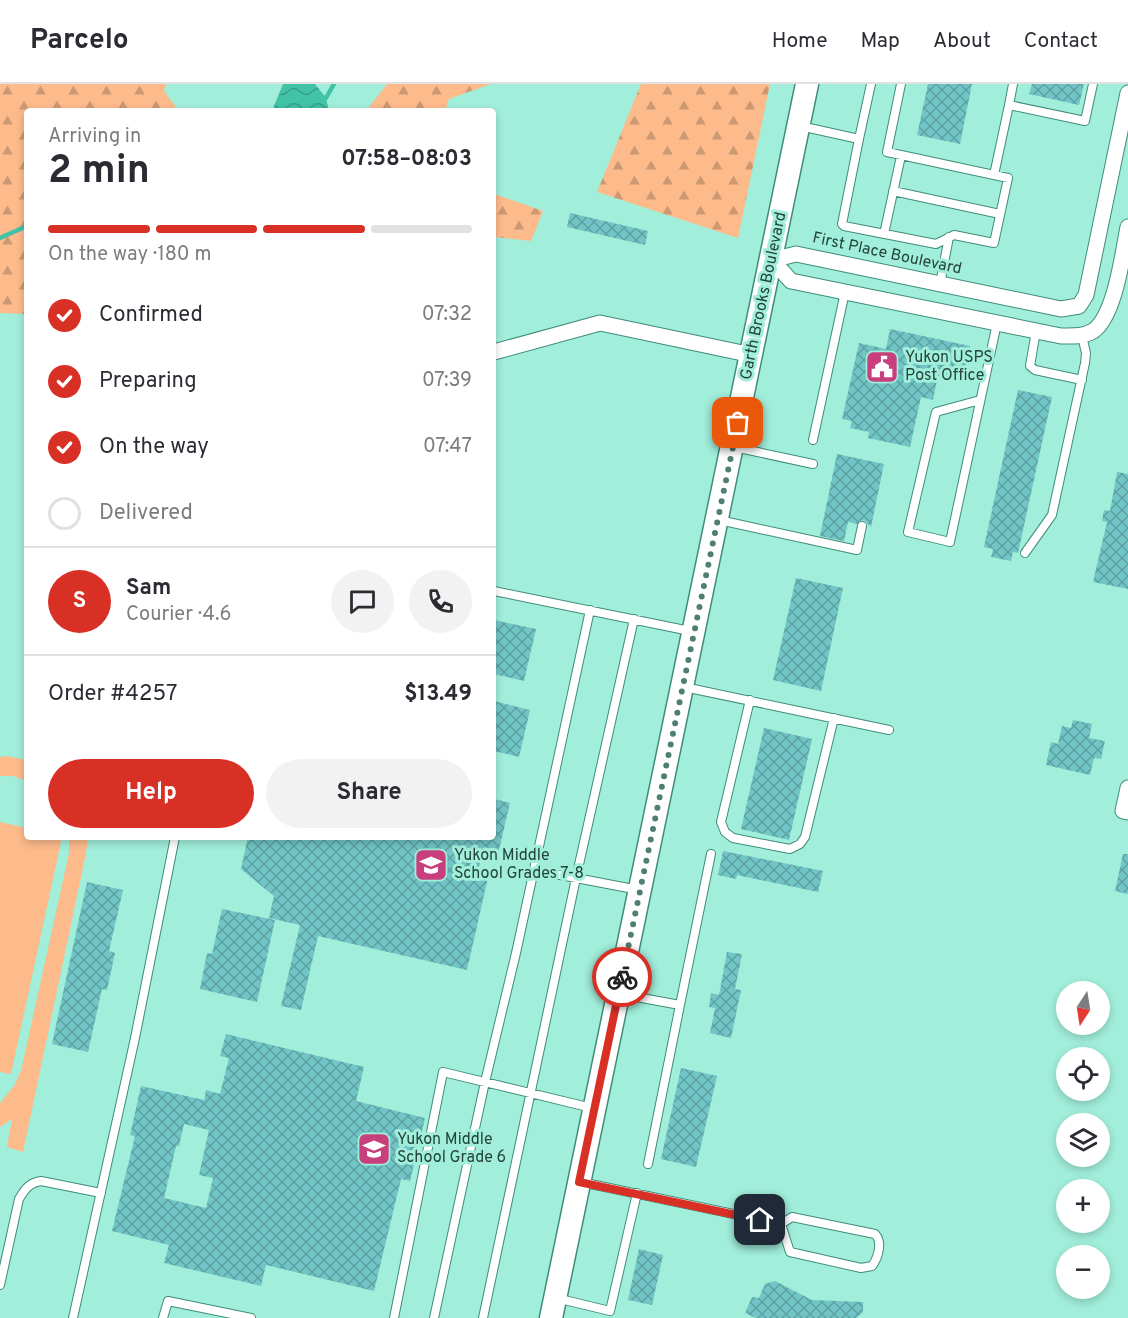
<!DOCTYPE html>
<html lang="en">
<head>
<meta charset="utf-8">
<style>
	body { margin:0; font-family:Overpass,sans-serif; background:#f2f2f3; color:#2b2b33; height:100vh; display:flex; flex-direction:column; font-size:22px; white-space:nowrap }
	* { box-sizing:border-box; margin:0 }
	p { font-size:20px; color:#7c7c81 }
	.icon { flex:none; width:33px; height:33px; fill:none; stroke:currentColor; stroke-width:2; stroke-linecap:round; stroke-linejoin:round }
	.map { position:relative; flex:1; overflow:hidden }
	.drawer { position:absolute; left:24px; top:24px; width:472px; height:732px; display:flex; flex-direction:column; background:#fff; border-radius:6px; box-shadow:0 3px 9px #0003 }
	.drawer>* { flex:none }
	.needle { width:39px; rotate:192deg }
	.fabs { position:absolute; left:1056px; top:897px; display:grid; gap:12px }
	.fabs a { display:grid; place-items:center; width:54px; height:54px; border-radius:50%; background:#fff; box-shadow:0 3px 9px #0003; font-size:30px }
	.pin { position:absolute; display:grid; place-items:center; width:51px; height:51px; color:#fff; margin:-26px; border-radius:12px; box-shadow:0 3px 9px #0006 }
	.courier { position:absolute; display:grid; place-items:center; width:60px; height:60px; margin:-30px; border:4px solid #d93025; border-radius:50%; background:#fff; color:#222; box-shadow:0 2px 8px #0007 }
	.overview em { font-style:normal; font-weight:700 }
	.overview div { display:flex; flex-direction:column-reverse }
	.overview { display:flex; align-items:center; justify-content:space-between; height:102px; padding:0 24px }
	h1 { font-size:39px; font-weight:700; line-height:45px }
	.bar { display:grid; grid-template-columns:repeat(4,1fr); gap:9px 6px; align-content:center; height:72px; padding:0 24px }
	.bar i { height:8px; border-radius:4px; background:#e1e1e2 }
	.bar .selected { background:#d93025 }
	.bar p { grid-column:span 4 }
	.line { display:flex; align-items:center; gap:15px; padding:0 24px; border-top:2px solid #e1e1e2 }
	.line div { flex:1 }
	.round { display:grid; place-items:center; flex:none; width:63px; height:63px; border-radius:32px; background:#f2f2f3 }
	ol { padding:0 24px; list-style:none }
	li { display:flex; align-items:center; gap:18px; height:66px }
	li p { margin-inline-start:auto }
	li .icon { padding:6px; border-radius:50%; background:#d93025; color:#fff; stroke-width:4 }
	li:last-child { color:#7c7c81 }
	li i { width:33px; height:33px; border:3px solid #e1e1e2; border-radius:50% }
	.button { display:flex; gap:12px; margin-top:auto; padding:12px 24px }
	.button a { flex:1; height:69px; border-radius:36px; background:#d93025; color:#fff; font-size:24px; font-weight:700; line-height:69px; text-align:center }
	.button a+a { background:#f2f2f3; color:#2b2b33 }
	header { display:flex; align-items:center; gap:36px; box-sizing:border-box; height:84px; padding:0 30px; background:#fff; border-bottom:2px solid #e1e1e2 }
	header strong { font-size:28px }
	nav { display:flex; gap:33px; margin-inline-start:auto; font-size:21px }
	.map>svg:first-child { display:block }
	.forest { fill:url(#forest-firs) }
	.pitch { fill:#fdba8b }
	.water { fill:url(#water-waves) }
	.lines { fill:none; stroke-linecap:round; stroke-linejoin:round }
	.stream { stroke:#42c2a7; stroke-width:4.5 }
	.building { fill:url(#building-cross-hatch); fill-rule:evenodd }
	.lane-casing { stroke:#3f8c7b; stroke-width:10 }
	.street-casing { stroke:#3f8c7b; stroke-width:17 }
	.secondary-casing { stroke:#3f8c7b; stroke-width:25 }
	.lane { stroke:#fff; stroke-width:8 }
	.street { stroke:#fff; stroke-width:15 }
	.secondary { stroke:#fff; stroke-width:22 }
	.done { stroke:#4f7f73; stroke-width:6; stroke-dasharray:0 10.8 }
	.route { stroke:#d93025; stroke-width:8 }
	.labels { text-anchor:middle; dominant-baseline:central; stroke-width:6; stroke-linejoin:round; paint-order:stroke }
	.street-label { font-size:16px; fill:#23433b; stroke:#a1eeda }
	.poi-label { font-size:16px; fill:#23433b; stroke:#a1eeda; text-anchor:start }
</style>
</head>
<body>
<header>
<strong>Parcelo</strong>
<nav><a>Home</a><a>Map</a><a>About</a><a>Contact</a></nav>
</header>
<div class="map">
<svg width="1128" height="1234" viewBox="0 0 1128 1234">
	<defs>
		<pattern id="forest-firs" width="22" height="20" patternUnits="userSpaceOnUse" patternTransform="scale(1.5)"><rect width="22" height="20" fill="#fdba8b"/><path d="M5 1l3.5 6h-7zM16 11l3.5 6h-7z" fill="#cc9973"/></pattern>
		<pattern id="water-waves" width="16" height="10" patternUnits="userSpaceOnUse" patternTransform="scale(1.5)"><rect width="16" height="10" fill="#42c2a7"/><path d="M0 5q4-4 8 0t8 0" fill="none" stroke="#379f89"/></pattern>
		<pattern id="building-cross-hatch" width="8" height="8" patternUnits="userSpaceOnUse" patternTransform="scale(1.5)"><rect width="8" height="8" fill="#72c5c6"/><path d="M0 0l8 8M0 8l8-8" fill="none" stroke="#5da2a2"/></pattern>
	</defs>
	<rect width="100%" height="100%" fill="#a1eeda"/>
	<path class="forest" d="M0,0H166L164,7L179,27H27V230L0,229Z
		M387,0H491L449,15L445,27H366Z
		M641,0H770L738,154L597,108Z
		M494,110L543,127L531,157L494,153Z"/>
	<path class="pitch" d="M6,672L27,676V697L13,692H0V673Z
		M0,738L27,744V753H62L11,990L0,988Z
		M69,753H88L86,769L23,1068L7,1063L12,1035L0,1043V1019L14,1002L21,987L69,769Z"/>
	<path class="water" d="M283,0H315L326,14L329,27H272Z"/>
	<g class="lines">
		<path class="stream" d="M321,13L326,14L334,0
			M0,154L27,142"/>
	</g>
	<path class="building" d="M928,0H972L960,60L917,51Z
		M1032,0H1084L1079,21L1029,10Z
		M570,129L648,147L645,161L567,143Z
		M890,245L970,262L962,297L938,292L933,316L921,313L910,363L868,354L869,348L850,344L852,337L842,335L859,259L886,265Z
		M1018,306L1052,313L1018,469L1013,468L1011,477L991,473L993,465L984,463Z
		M837,370L884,380L871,443L864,436L860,437L857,440L848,438L844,457L820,452Z
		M1117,388L1128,390V505L1093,498L1107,438L1102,437L1104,426L1110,427Z
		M796,494L843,504L821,607L773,596Z
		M494,536L536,545L524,597L494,590Z
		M494,617L530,626L519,673L494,667Z
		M1073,636L1092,640L1089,654L1105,657L1101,675L1094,674L1090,691L1046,681L1051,658L1058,660L1062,642L1071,644Z
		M764,644L812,655L789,756L741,745Z
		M494,715L510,719L498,770L494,769V766L484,763L478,786L489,789L467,886L318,852L301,926L281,922L300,841L269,834L274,812L241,785L248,753H494Z
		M723,767L823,787L818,808L737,791L736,795L718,791Z
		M1123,770H1128V810L1115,807Z
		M87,798L123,806L109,867L115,869L107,906L102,905L88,968L52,960Z
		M222,825L275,836L257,918L200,905L207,869L212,870Z
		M727,868L742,870L735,905L741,906L731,954L710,949L715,924L709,923L711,909L719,911Z
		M226,950L364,983L356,1017L425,1034L410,1097L401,1095L374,1207L266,1181L261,1202L164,1179L169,1161L112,1147L135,1052L130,1051L141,1002L204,1016L206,1006L220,1010L229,974L220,972ZM184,1040L209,1046L199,1091L213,1094L206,1124L164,1114L176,1062H179Z
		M681,984L717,992L696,1083L661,1075Z
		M639,1165L663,1171L652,1221L628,1216Z
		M775,1197L812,1216L863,1218V1228L856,1234H756L745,1229L752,1213L759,1214L765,1200Z"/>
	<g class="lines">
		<g class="lane-casing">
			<path id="lane" d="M901,0L887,68L994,91L1009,21L1085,37L1093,0
				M1009,21L1013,0
				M800,42L859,55L842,140L844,142L936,160L954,151L994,159L1008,94L994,91
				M859,55L871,0
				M893,107L1000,130
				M884,150L901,72
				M940,200L949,153
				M1036,247L1030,282L1035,286L1082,296
				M980,316L936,328L908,448L950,458L997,239
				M813,356L845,208
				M734,363L813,380
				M719,436L857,466L862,442
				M1025,469L1052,431L1085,279L1086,269L1082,252
				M494,507L690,547
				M684,603L889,646
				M750,616L721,738L725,748L733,754L790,765L800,760L805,753L834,634
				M534,786L639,806
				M620,910L680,921L648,1080
				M680,921L711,770
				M581,1098L781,1140
				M792,1133L875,1150C883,1158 878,1174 872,1182L861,1184L790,1168L781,1140Z
				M0,1201L19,1115C25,1105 29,1099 41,1097L101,1109
				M556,1214L610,1227L637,1109
				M73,1234L135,954L175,753
				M163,1234L168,1217L251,1234
				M394,1234L443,988L592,1024
				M434,1234L485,998L516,869L590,526
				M483,1234L576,794L634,535"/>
		</g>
		<g class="street-casing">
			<path id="street" d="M1128,9L1086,211L1079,222L1061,225L796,170L772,176L791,197L1061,252C1072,252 1083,253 1093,247C1115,233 1123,168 1128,143
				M494,268L600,239L752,271
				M1128,704L1123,727L1128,728"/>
		</g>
		<g class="secondary-casing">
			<path id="secondary" d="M551,1234L807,0"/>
		</g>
		<use href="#lane" class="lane"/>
		<use href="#street" class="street"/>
		<use href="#secondary" class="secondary"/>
	</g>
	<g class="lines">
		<path class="done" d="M622,893L738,339"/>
		<path class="route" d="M622,893L579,1098L760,1136"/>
	</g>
	<defs>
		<g id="civic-square" transform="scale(1.725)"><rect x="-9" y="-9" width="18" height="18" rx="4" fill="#c7407d" stroke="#a1eeda"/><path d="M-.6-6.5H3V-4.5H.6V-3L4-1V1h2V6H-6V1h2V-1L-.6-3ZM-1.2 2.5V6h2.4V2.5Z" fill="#fff"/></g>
		<g id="school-square" transform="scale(1.725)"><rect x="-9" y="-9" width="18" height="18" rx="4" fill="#c7407d" stroke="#a1eeda"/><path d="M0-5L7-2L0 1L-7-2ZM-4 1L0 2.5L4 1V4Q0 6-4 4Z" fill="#fff"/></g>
	</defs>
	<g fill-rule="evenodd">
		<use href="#civic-square" x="882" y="283"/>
		<use href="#school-square" x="431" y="781"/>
		<use href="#school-square" x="374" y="1065"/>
	</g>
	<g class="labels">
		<g class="street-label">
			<text transform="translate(887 170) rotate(12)">First Place Boulevard</text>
			<text transform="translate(764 212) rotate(-78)">Garth Brooks Boulevard</text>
		</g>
		<g class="poi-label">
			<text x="905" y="274">Yukon USPS<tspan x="905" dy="18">Post Office</tspan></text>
			<text x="454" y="772">Yukon Middle<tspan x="454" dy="18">School Grades 7-8</tspan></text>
			<text x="397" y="1056">Yukon Middle<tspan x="397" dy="18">School Grade 6</tspan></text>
		</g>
	</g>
</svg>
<div class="fabs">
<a><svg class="needle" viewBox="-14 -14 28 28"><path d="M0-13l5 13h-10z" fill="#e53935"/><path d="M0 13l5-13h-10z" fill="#7c7c81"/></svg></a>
<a><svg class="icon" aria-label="locate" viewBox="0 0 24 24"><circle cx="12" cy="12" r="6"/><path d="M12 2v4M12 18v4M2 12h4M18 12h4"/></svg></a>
<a><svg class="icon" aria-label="layers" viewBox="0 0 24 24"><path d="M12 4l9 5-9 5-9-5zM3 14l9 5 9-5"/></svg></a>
<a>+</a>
<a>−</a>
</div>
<div class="pin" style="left:738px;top:339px;background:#ea580c"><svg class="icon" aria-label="bag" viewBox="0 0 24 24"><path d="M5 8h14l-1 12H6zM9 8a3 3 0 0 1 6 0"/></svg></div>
<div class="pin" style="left:760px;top:1136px;background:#1f2937"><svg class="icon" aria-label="home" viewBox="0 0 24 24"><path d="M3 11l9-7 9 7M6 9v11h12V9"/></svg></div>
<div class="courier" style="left:622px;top:893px"><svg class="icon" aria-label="bike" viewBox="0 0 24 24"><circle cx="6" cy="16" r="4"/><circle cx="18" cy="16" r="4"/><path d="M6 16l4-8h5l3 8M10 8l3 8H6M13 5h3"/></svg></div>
<section class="drawer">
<div class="overview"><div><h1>2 min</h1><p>Arriving in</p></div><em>07:58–08:03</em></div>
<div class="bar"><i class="selected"></i><i class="selected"></i><i class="selected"></i><i></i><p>On the way · 180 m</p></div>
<ol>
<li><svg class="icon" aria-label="check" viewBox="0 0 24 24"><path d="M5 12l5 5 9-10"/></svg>Confirmed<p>07:32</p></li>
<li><svg class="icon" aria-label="check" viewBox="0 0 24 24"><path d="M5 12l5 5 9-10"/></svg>Preparing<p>07:39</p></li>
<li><svg class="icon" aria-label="check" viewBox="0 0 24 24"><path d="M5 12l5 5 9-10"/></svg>On the way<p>07:47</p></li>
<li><i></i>Delivered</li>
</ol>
<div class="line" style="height:108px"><b class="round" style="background:#d93025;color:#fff">S</b><div><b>Sam</b><p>Courier · 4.6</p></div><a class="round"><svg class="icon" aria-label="chat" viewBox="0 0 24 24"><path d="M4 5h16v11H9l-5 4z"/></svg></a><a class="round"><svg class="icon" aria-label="phone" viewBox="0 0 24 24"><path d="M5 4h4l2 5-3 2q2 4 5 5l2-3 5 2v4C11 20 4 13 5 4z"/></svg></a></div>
<div class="line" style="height:78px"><div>Order #4257</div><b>$13.49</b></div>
<div class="button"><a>Help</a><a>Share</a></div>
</section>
</div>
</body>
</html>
